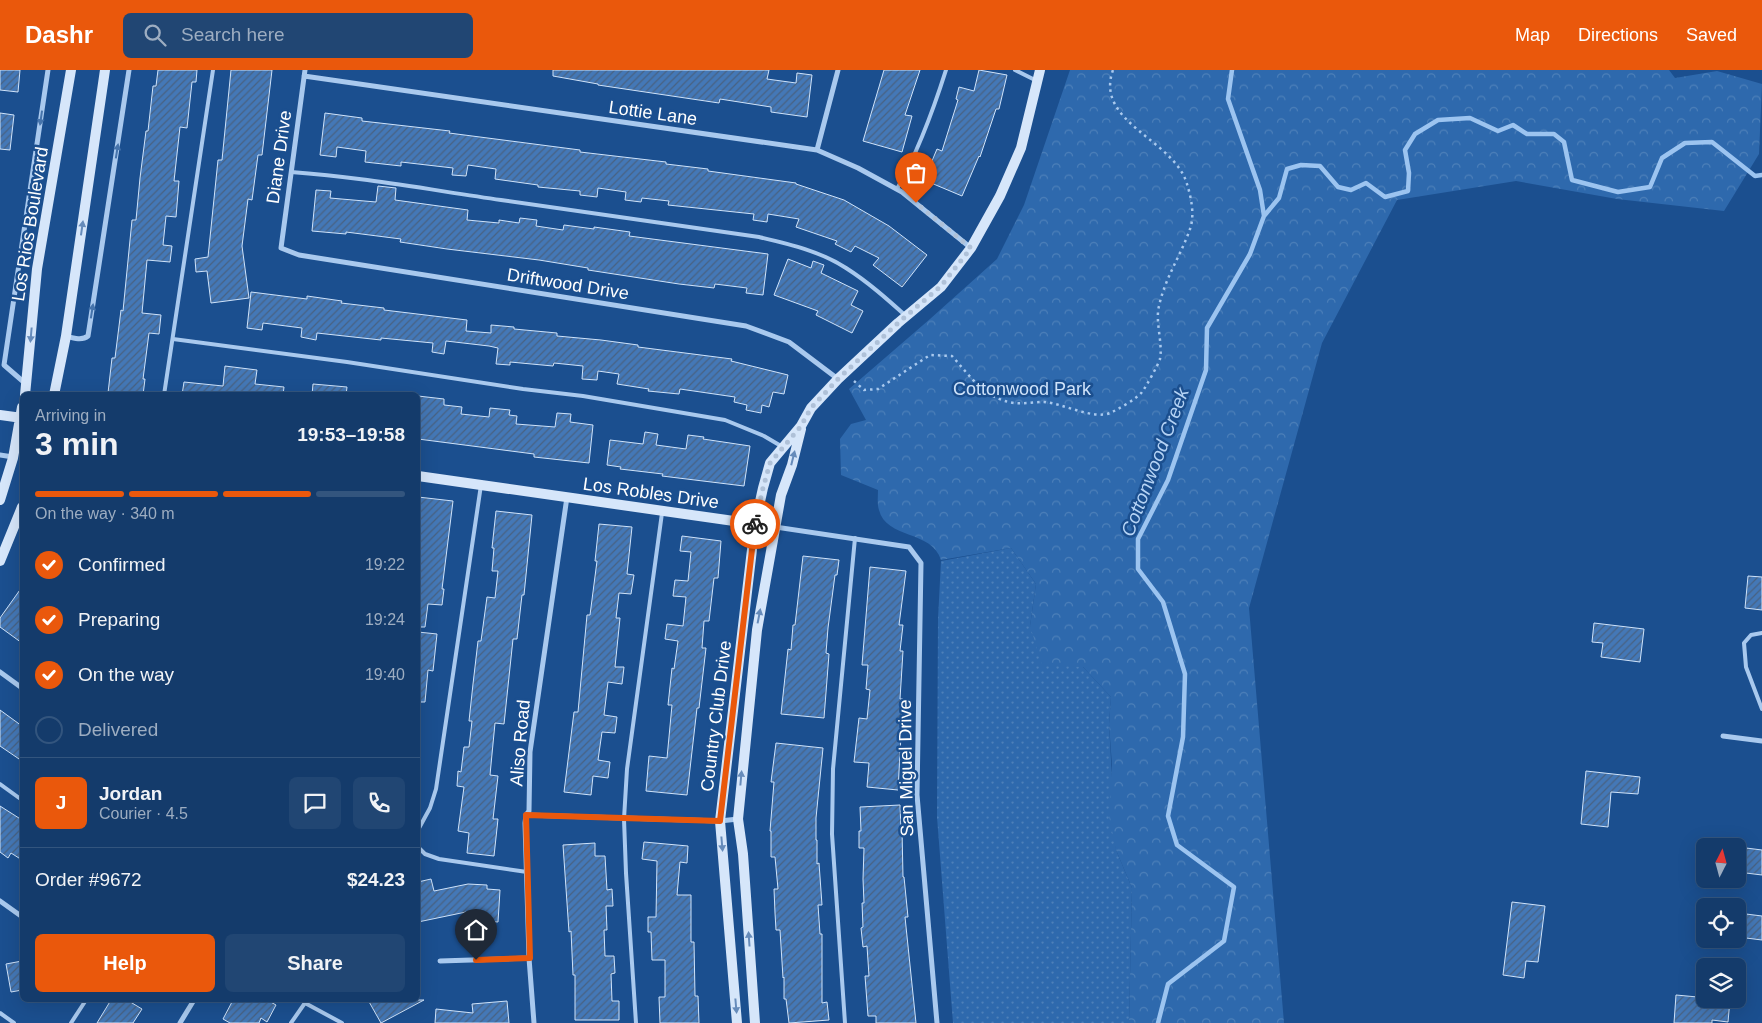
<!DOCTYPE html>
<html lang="en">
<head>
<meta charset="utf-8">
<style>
	body { margin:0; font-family:Arial,sans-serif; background:#214673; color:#f1f3f6; height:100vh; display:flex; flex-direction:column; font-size:19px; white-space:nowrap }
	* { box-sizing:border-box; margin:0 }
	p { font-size:16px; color:#9dadc1 }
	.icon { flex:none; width:28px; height:28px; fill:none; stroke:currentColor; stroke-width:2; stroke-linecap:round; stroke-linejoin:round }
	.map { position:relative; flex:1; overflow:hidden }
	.side { position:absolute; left:20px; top:322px; width:400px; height:610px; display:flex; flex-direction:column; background:#143b6b; border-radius:8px; box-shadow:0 5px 20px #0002,0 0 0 1px #33557e }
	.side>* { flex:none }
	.needle { width:32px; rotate:6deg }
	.controls { position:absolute; left:1696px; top:768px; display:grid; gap:10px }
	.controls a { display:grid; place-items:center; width:50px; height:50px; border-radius:8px; background:#143b6b; box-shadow:0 5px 20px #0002,0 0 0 1px #33557e; font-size:25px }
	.pin { position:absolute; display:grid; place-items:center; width:42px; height:42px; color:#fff; margin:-51px -21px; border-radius:50% 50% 50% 0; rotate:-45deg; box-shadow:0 0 5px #0007 }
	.pin .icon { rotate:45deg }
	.courier { position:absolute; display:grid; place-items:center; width:50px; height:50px; margin:-25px; border:4px solid #ea580c; border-radius:50%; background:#fff; color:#222; box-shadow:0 1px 6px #0007 }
	.headline em { font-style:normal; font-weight:700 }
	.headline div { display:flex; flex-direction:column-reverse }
	.headline { display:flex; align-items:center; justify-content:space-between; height:85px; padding:0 15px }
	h1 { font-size:32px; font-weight:700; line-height:38px }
	.bar { display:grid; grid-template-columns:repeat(4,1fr); gap:8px 5px; align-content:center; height:60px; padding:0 15px }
	.bar i { height:6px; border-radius:4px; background:#33557e }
	.bar .active { background:#ea580c }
	.bar p { grid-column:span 4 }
	.line { display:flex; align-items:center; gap:12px; padding:0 15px; border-top:1px solid #33557e }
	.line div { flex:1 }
	.round { display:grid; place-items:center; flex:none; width:52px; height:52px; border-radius:8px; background:#214673 }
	ol { padding:0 15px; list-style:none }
	li { display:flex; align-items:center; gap:15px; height:55px }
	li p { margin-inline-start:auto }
	li .icon { padding:5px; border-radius:50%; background:#ea580c; color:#fff; stroke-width:4 }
	li:last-child { color:#9dadc1 }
	li i { width:28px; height:28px; border:2px solid #33557e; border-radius:50% }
	.primary-button { display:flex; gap:10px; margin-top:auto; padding:10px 15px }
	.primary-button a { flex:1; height:58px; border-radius:8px; background:#ea580c; color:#fff; font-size:20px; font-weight:700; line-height:58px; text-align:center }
	.primary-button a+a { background:#214673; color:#f1f3f6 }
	header { display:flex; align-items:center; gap:30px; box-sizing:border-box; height:70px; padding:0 25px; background:#ea580c; color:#fff }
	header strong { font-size:24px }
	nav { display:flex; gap:28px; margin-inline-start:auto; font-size:18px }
	.search { width:350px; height:45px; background:#214673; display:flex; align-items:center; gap:12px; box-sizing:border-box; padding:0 18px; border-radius:8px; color:#9dadc1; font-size:19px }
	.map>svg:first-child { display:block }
	.grass { fill:url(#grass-dots) }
	.forest { fill:url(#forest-crowns) }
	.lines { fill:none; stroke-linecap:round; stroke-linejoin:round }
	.stream { stroke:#9cc4f0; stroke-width:4.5 }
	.building { fill:url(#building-hatch); stroke:#cfe3fa }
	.path { stroke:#a9c9ee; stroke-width:2.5; stroke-dasharray:2.5 4; stroke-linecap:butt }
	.lane { stroke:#a9c9ee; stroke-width:4 }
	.street { stroke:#a9c9ee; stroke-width:5 }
	.secondary { stroke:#d6e6fa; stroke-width:10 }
	.oneway { fill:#4674ac }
	.oneway2 { fill:#668bba }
	.done { stroke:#afc1d8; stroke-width:5; stroke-dasharray:0 9 }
	.route { stroke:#ea580c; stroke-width:6 }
	.labels { text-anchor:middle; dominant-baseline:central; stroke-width:5; stroke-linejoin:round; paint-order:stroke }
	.street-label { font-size:18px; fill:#fff; stroke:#1b4f8f }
	.park-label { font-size:18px; fill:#cfe3fa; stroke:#1b4f8f }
	.water-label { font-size:19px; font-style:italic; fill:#b5d3f5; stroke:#1b4f8f }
</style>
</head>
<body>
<header>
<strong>Dashr</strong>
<div class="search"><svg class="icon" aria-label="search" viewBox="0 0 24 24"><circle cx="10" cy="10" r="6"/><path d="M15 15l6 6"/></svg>Search here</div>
<nav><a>Map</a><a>Directions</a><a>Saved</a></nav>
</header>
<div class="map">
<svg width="1762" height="953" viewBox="0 0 1762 953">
	<defs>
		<pattern id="grass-dots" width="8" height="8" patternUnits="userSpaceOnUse" patternTransform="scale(1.25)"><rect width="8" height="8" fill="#2e69ad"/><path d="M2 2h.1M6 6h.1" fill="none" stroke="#4d80b9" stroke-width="1.8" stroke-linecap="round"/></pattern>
		<pattern id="forest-crowns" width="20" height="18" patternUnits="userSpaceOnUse" patternTransform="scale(1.25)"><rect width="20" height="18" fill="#2e69ad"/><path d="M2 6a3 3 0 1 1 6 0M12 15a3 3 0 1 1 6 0" fill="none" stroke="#4d80b9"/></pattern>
		<pattern id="building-hatch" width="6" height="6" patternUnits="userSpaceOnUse" patternTransform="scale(1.25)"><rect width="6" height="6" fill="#4478b7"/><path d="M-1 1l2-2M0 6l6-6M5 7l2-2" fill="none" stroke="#486282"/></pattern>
	</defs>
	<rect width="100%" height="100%" fill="#1b4f8f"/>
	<path class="grass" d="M1011,478L1036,514L1030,556L1083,597L1111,627L1109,654L1116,780L1132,818L1129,953H953L937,747L938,549L941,491Z"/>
	<path class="forest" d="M1070,0H1669L1675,8L1717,1L1762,14L1759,84L1724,141L1617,129L1516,111L1397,130L1322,273L1249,538L1284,953H1129L1132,818L1116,780L1109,746L1112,695L1109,654L1111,627L1083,597L1042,595L1030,556L1036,514L1011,478L941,490C932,460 886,469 879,440C877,434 878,426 878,420L841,405L840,369L851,354L866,350L849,319L930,249L997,189L1024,135Z"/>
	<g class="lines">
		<path class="stream" d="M1264,146L1279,128L1287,99L1301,95L1320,96L1338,117L1351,120L1366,113L1385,127L1408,121L1409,103L1405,80L1415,64L1438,50L1470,48L1498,61L1513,55L1527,64H1554L1564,72L1572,110L1618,122L1650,117L1662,88L1685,73L1712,72L1755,106L1762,105
			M1158,953L1168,914L1224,871L1234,817L1177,775L1168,746L1183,667L1185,604L1163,532L1138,499V469L1168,410L1206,300L1207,258L1250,184L1264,146L1260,120L1228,29L1232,0"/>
	</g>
	<path class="building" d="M0,0H20L18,22L0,20Z
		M158,0H197L196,12H192L187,58L180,57L174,111H179L176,147L166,146L163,175L172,176L170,192L147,190L142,243L161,245L159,264L149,263L143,309H145L143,325L108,323L112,288H115L121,240L123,241L132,150H136L140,108L146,61H148L153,16H156Z
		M231,0H272L262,85H258L252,130L248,129L242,176L249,228L211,233L207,201L196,202L195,189L208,187L218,90H222Z
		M553,0H769L767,9L796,13L797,3L812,5L807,47L771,42V37L720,29L719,33L598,15V14L553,6Z
		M884,0H920L905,45L912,46L902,82L863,71Z
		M979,0L1007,5L999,39H996L980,87L979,86L962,126L924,110L937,79L942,81L958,30L956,29L959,17L974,21Z
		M0,43L14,45L10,80L0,79Z
		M325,43L362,48V51L450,61L449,63L580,80V82L666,92V94L708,99V101L796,113V114L844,130L889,156L927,185L902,217L873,195L879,188L855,176L851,182L835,174L837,171L796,157L799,149L768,144L767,152L753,150L754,144L668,135L669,131L642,128L641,132L625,130L626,122L598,118L597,127L580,125V121L538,117V115L495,109L496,99L468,95L466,106L452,105L453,98L401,92V96L365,92L366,81L337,77L336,87L320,85Z
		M378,116L396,118L395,130L468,140L467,150L499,153V150L519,153L520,148L537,150L536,156L563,160L564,155L594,159V157L630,162L629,166L768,184L763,225L746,223L747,218L715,214L714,218L679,214L588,200V198L539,190L447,179L400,172L401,169L346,162V164L312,161L316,120L331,121L330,128L376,132Z
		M788,189L811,198L813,191L824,195L821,203L858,221L851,235L863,241L852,263L816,245L818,241L774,225Z
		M251,222L307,229V226L342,231L341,233L384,238V240L467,250L466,261L491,263V255L514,257V259L557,263V266L601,270L638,275V277L732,289L731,291L788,305L784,324L773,322L769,337L762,335L761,343L746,340L747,335L734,332L735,327L680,319L679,324L648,321L649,319L617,314L619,304L598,301L597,310L582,309L583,296L554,293L553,296L510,292V295L496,294L498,278L489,276L446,271L444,284L432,282L433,273L381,268V270L317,263L316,270L301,267L302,258L263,253L262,260L247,258Z
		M225,296L257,300L255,314L284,317L283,325H182L184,312L223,316Z
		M313,314L347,317L346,325H312Z
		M418,326L444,329V335L462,337L461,344L489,347L490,338L510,340L509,345L517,346L516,354L555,357L557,343L571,344L570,352L593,355L589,393L534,387V384L418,369Z
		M645,362L658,364L656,375L686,379L688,365L704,367L703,369L750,376L744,416L662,406L663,404L620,399L621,397L607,395L610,370L643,374Z
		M418,427L453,431L442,519H444L442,535L428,534L425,557H418Z
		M496,441L532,445L524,525H522L517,569H513L504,654L495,653L490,705L498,706L493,749H498L494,786L467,783L469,763L458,761L464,717L457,716L458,701L461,702L464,677H469L472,651H469L473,614L478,571H481L487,527L495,528L498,501H492L494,478H492Z
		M599,454L632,457L627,504L634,505L631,524L619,523L616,548H620L615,597H624L622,614L608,612L604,645L617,647L615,663L602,662L598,690L610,692L608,708L593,706L591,725L564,722L574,642H578L587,545H590L597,491H595Z
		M682,466L721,471L718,508H714L709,551H704L702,578H706L699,638H697L687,725L646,721L649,686L667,688L672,635H668L672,598L674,599L678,571L665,569L667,554L683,556L686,527L673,526L675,510L688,511L691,482L680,481Z
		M803,486L839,490L837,505H835L828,558L826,583L829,584L824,648L781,644L788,579L791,580L793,555H795Z
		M870,497L906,501L899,555H903L900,581H903L900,629H903L898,720L867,717L869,693L854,692L859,648L867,649L870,620L866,619L868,595H862Z
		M1748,506L1762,507V540L1745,538Z
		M22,517V573L0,557V548Z
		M1594,553L1644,559L1640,592L1601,587L1603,573L1592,572Z
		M418,562L437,564L433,601L428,600L425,632H418Z
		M0,640L22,656V691L0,676Z
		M776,673L823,678L816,748V770H817V794L819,793L822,835H818L820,864H822V933L827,932L829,950L789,953L786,929H784V907L783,908L780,860H776L775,843L774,819H778L775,787H771V761H770L774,712H771Z
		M1586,701L1640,707L1638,724L1611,722L1608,757L1581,754Z
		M900,735L901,760H902L903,807H904L908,847H905L916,953H876V946H868L865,906H869L867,876L863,877L861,858L863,857L862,833H864L863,809L864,778H859V761H861L860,737Z
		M0,736L22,750V790L11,783L8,788L0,782Z
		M644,772L688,776L687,793L680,792L677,825H691V872H694L695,926H698L699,953H660L659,927H665V890H652L651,862H648V847H656L657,791L642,789Z
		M595,773V786H605L607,820L612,819L613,836H606L607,860H604L605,886H614L615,903L611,904L612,931H619V950H575V905H573L571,861L569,862L563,775Z
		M1738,777L1762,780V805L1738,802Z
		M431,809L434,821L468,814L487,815V819L500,820L498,852L465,850L466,842L418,852V812Z
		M1512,832L1545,836L1538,892L1526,891L1524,908L1503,905Z
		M1738,843L1762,846V870L1738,867Z
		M22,891V920L11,922L6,894Z
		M1676,925L1730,930L1728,952L1712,950V953H1674Z
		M111,930H127L142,939L133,953H97Z
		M233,930H267L276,935L267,952L261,948L259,953H230L223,949Z
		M368,930H424L381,953Z
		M507,931L509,953H435L436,939L473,943L472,934Z"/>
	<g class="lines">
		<path class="path" d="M854,311L864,320L878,319L930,285L952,286C970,306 985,329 1014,333C1023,334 1034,332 1044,332C1062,333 1093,350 1110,343C1117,340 1138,328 1142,322C1146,317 1158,295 1160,289C1163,274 1155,251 1159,236C1165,208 1181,185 1190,159C1195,145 1191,127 1187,114C1174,69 1094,53 1113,0"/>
		<path class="lane" d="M1015,0L1035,10
			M291,102C361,107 431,120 501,130C587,143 673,154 759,167C789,174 820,181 846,198C868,212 887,229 906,246
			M897,119C918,82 933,41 946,0
			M173,269L347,292L523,319L583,326L725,350L764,366L781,376
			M164,325L213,0
			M1762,563L1751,565L1744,573L1746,597L1762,639
			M0,714L22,730
			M418,760L430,738L436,719L481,415
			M418,777L425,784L439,789L527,802
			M305,933L342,953
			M0,943L14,953
			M71,953L86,930
			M291,953L307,930
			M636,953L626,803L624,749L627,699L662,443
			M845,953L832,764L833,699L855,468"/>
		<path class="street" d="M305,0L281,178L299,185L746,256L789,272L838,309
			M304,6L817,80L858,98L902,122L971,178
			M817,80L838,0
			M66,266C73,268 82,271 88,266L129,0
			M26,314L4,295L48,0
			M0,385L13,387
			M755,454L909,477L921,493L917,725L937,953
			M0,602L22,618
			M1723,666L1762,671
			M526,745L720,751L738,749
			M0,831L21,846
			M440,891L529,888
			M180,953L194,930
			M534,953L529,888L525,753L526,745L529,741L530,682L567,427"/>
		<path class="secondary" d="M25,325L37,199L71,0
			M54,325L66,266L105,0
			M0,345L22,348
			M418,406L755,454
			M0,430L13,388L22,337
			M0,491L22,437
			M737,953L720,751L755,454L763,418L770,393L801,356L811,338L838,309L898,253L941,217L971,178L1000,126L1021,78L1040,0
			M755,953L743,784L738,749L757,560L781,425L792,395L801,359"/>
	</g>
	<defs><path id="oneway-solid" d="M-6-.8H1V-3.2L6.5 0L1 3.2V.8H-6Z" transform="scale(1.25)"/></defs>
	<g class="oneway">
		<use href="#oneway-solid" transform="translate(41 48) rotate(98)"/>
		<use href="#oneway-solid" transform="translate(117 81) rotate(-81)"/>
		<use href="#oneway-solid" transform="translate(92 241) rotate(-81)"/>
	</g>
	<g class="oneway2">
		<use href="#oneway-solid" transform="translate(82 158) rotate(-82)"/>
		<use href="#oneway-solid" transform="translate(31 265) rotate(95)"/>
		<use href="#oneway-solid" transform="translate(793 388) rotate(-76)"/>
		<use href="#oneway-solid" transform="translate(759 546) rotate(-79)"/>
		<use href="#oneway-solid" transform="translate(741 708) rotate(-85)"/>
		<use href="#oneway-solid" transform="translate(722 774) rotate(85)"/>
		<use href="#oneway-solid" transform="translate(749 869) rotate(-94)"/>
		<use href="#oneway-solid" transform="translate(736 936) rotate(85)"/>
	</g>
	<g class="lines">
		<path class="done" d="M755,454L763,418L770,393L801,356L811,338L838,309L898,253L941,216L971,178L916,133"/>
		<path class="route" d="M476,890L530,888L526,745L720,751L755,454"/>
	</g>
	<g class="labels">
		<g class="street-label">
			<text transform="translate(653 43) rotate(8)">Lottie Lane</text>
			<text transform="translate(279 87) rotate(-82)">Diane Drive</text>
			<text transform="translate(30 154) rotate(-81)">Los Rios Boulevard</text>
			<text transform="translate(568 214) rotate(9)">Driftwood Drive</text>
			<text transform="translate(651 423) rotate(8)">Los Robles Drive</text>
			<text transform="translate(716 646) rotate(-83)">Country Club Drive</text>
			<text transform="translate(520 673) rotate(-85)">Aliso Road</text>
			<text transform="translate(906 698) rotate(-91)">San Miguel Drive</text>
		</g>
		<g class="park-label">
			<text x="1022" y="319">Cottonwood Park</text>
		</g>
		<g class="water-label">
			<text transform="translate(1155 392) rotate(-69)">Cottonwood Creek</text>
		</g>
	</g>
</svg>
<div class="controls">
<a><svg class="needle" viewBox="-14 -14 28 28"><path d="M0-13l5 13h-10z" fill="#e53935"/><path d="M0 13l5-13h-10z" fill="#9dadc1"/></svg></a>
<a><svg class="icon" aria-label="locate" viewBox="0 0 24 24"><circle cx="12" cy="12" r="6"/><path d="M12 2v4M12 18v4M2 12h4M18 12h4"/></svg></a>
<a><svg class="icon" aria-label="layers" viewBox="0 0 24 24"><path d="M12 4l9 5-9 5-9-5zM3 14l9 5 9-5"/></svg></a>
</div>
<div class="pin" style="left:916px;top:133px;background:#ea580c"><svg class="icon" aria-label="bag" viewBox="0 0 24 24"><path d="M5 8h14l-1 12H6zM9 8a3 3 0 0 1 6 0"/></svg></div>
<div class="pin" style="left:476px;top:890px;background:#1f2937"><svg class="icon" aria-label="home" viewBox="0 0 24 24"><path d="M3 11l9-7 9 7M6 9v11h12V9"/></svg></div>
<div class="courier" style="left:755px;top:454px"><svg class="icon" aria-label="bike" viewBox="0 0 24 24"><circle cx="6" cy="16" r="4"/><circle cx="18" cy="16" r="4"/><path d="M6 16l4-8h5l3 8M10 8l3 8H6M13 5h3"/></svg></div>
<section class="side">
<div class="headline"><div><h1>3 min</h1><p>Arriving in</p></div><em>19:53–19:58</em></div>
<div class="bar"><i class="active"></i><i class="active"></i><i class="active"></i><i></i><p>On the way · 340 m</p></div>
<ol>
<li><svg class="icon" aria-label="check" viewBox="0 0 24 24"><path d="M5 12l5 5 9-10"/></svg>Confirmed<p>19:22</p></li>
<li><svg class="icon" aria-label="check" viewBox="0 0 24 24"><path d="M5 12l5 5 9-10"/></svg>Preparing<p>19:24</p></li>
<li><svg class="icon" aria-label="check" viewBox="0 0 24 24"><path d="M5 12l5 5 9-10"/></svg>On the way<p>19:40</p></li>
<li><i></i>Delivered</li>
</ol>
<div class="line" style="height:90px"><b class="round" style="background:#ea580c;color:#fff">J</b><div><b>Jordan</b><p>Courier · 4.5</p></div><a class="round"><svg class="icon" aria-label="chat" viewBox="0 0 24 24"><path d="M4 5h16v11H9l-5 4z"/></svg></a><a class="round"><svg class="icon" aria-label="phone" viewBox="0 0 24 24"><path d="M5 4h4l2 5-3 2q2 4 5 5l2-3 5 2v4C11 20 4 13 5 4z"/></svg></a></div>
<div class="line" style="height:65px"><div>Order #9672</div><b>$24.23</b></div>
<div class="primary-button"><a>Help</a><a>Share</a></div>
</section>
</div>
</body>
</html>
